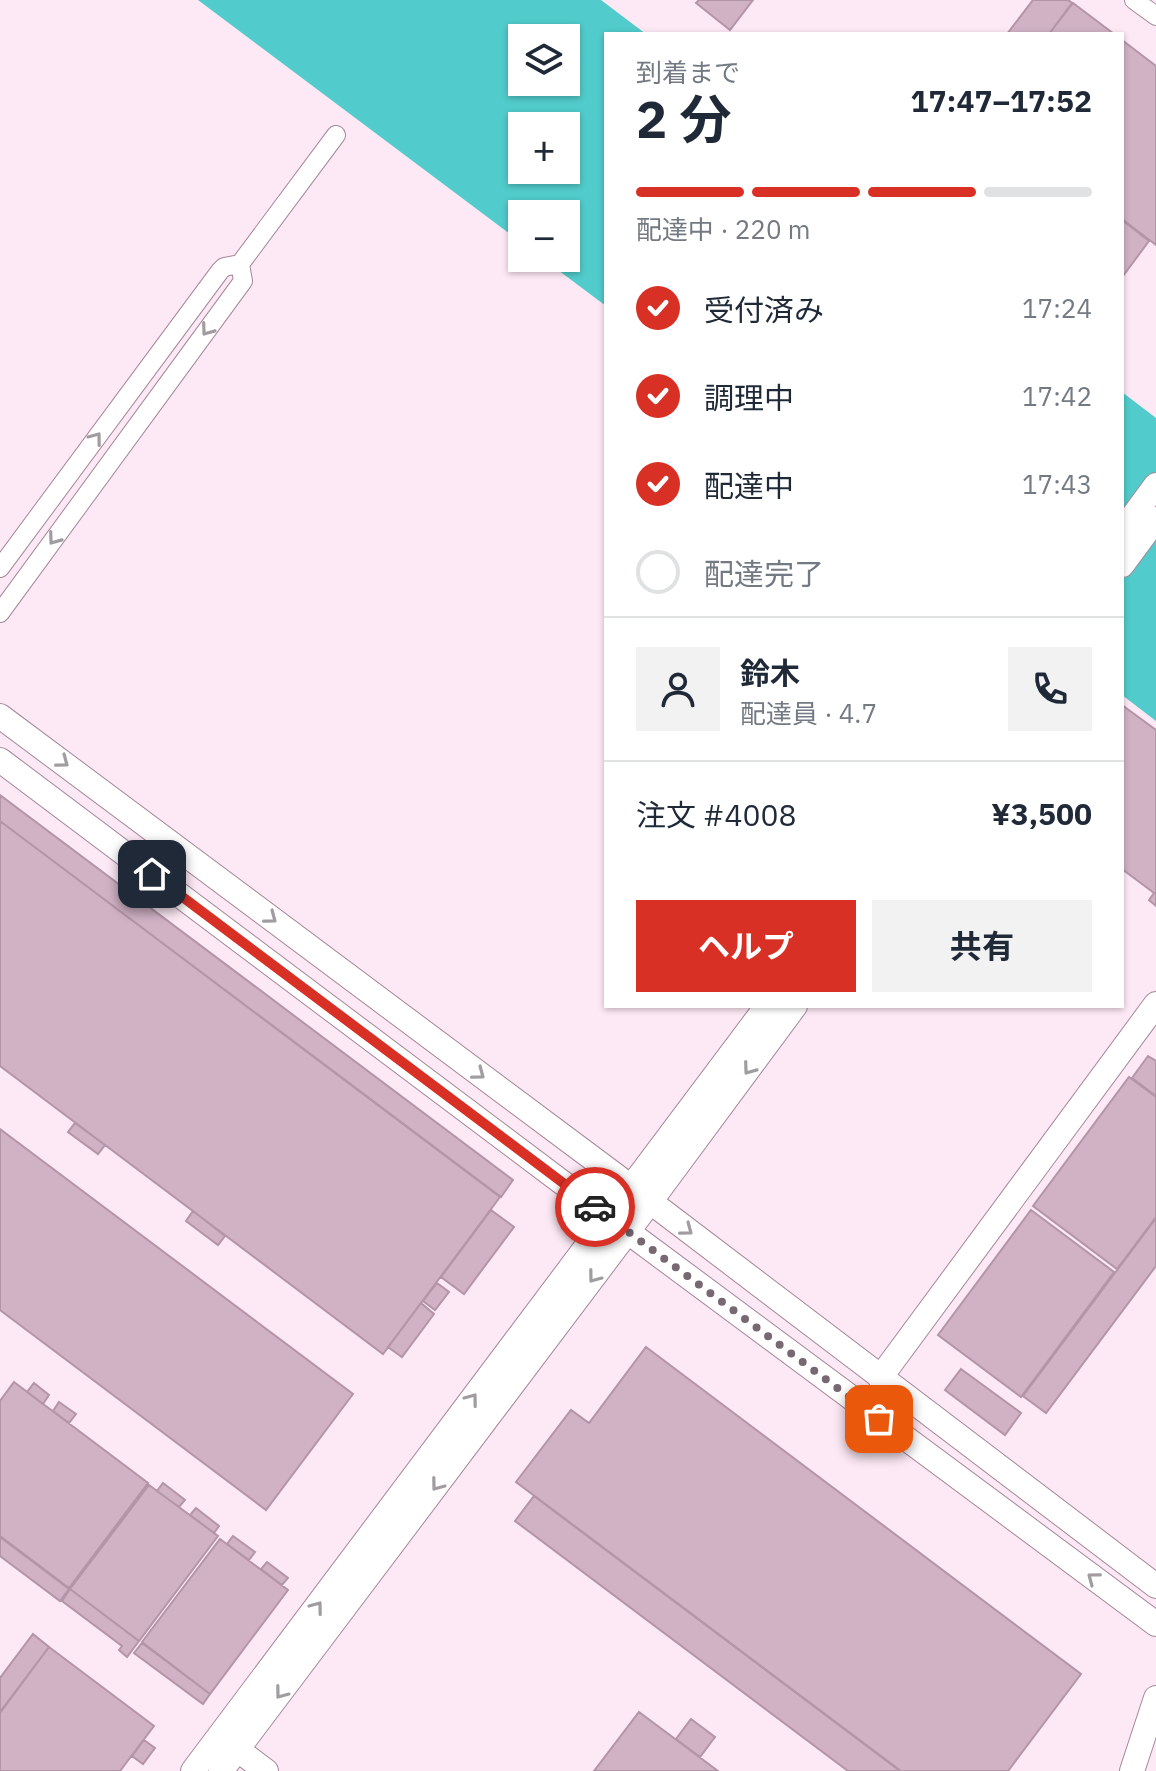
<!DOCTYPE html>
<html lang="ja">
<head>
<meta charset="utf-8">
<style>
	body { margin:0; font-family:"IBM Plex Sans","Noto Sans JP",sans-serif; background:#f2f2f3; color:#1f2937; height:100vh; display:flex; flex-direction:column; font-size:30px; white-space:nowrap }
	* { box-sizing:border-box; margin:0 }
	p { font-size:26px; color:#747a83 }
	.icon { flex:none; width:44px; height:44px; fill:none; stroke:currentColor; stroke-width:2; stroke-linecap:round; stroke-linejoin:round }
	.map { position:relative; flex:1; overflow:hidden }
	.drawer { position:absolute; left:604px; top:32px; width:520px; height:976px; display:flex; flex-direction:column; background:#fff; border-radius:0px; box-shadow:0 2px 6px #0004 }
	.drawer>* { flex:none }
	.tools { position:absolute; left:508px; top:24px; display:grid; gap:16px }
	.tools a { display:grid; place-items:center; width:72px; height:72px; border-radius:0px; background:#fff; box-shadow:0 2px 6px #0004; font-size:40px }
	.pin { position:absolute; display:grid; place-items:center; width:68px; height:68px; color:#fff; margin:-34px; border-radius:16px; box-shadow:0 4px 12px #0006 }
	.courier { position:absolute; display:grid; place-items:center; width:80px; height:80px; margin:-40px; border:6px solid #d93025; border-radius:50%; background:#fff; color:#222; box-shadow:0 2px 10px #0007 }
	.summary em { font-style:normal; font-weight:700 }
	.summary div { display:flex; flex-direction:column-reverse }
	.summary { display:flex; align-items:center; justify-content:space-between; height:136px; padding:0 32px }
	h1 { font-size:52px; font-weight:700; line-height:60px }
	.bar { display:grid; grid-template-columns:repeat(4,1fr); gap:12px 8px; align-content:center; height:96px; padding:0 32px }
	.bar i { height:10px; border-radius:6px; background:#e0e1e3 }
	.bar .selected { background:#d93025 }
	.bar p { grid-column:span 4 }
	.line { display:flex; align-items:center; gap:20px; padding:0 32px; border-top:2px solid #e0e1e3 }
	.line div { flex:1 }
	.round { display:grid; place-items:center; flex:none; width:84px; height:84px; border-radius:0px; background:#f2f2f3 }
	ol { padding:0 32px; list-style:none }
	li { display:flex; align-items:center; gap:24px; height:88px }
	li p { margin-inline-start:auto }
	li .icon { padding:8px; border-radius:50%; background:#d93025; color:#fff; stroke-width:4 }
	li:last-child { color:#747a83 }
	li i { width:44px; height:44px; border:4px solid #e0e1e3; border-radius:50% }
	.action { display:flex; gap:16px; margin-top:auto; padding:16px 32px }
	.action a { flex:1; height:92px; border-radius:0px; background:#d93025; color:#fff; font-size:32px; font-weight:700; line-height:92px; text-align:center }
	.action a+a { background:#f2f2f3; color:#1f2937 }
	.map>svg:first-child { display:block }
	.water { fill:#51cbcb; fill-rule:evenodd }
	.building { fill:#d1b2c5; stroke:#b495a8; stroke-width:2 }
	.lines { fill:none; stroke-linecap:round; stroke-linejoin:round }
	.street-casing { stroke:#a58799; stroke-width:20 }
	.secondary-casing { stroke:#a58799; stroke-width:26 }
	.street { stroke:#fff; stroke-width:18 }
	.secondary { stroke:#fff; stroke-width:24 }
	.oneway { stroke:#a19c9f }
	.done { stroke:#776871; stroke-width:8; stroke-dasharray:0 14.4 }
	.route { stroke:#d93025; stroke-width:10 }
</style>
</head>
<body>
<div class="map">
<svg width="1156" height="1771" viewBox="0 0 1156 1771">
	<rect width="100%" height="100%" fill="#fde9f5"/>
	<path class="water" d="M198,0H601L646,34H606V306L542,258H566V214H522V243ZM522,38H566V82H522ZM522,126H566V170H522Z
		M1122,392L1156,418V721L1122,695Z"/>
	<path class="building" d="M699,0H753L730,30L696,3Z
		M1033,0H1068L1072,3L1049,34H1007Z
		M1073,3L1114,34H1049Z
		M1122,40L1156,66V245L1122,219Z
		M1122,220L1149,241L1123,276L1122,275Z
		M1122,705L1156,730V906L1149,900L1154,893L1122,869Z
		M0,795L513,1180L501,1197L0,821Z
		M0,821L500,1197L383,1354L0,1066Z
		M1148,1056L1156,1061V1096L1132,1078Z
		M1129,1077L1156,1097V1217L1117,1269L1033,1206Z
		M75,1123L105,1145L98,1154L68,1132Z
		M0,1129L353,1394L266,1510L0,1310Z
		M491,1210L514,1227L464,1294L441,1277Z
		M1031,1210L1114,1272L1021,1397L938,1335Z
		M193,1211L225,1236L218,1245L186,1221Z
		M1156,1218V1266L1046,1413L1023,1396Z
		M437,1283L449,1292L435,1310L423,1301Z
		M421,1303L434,1314L402,1357L388,1347Z
		M646,1347L1081,1674L1008,1771H901L516,1482L571,1410L589,1423Z
		M961,1369L1021,1413L1005,1435L945,1390Z
		M14,1382L148,1483L69,1588L0,1536V1401Z
		M34,1383L49,1395L43,1404L27,1392Z
		M59,1402L76,1414L69,1423L53,1411Z
		M163,1483L185,1500L179,1507L157,1491Z
		M149,1485L218,1536L139,1641L70,1589Z
		M534,1496L900,1771H848L515,1521Z
		M196,1508L219,1526L214,1533L190,1515Z
		M233,1536L255,1552L249,1560L227,1544Z
		M0,1537L69,1589L60,1601L0,1556Z
		M220,1539L288,1590L210,1694L142,1642Z
		M267,1562L288,1578L282,1585L261,1569Z
		M70,1589L139,1641L127,1657L119,1650L122,1646L62,1601Z
		M33,1634L49,1647L0,1712V1678Z
		M142,1643L210,1694L203,1704L134,1653Z
		M49,1647L154,1726L120,1771H0V1713Z
		M639,1712L718,1771H594Z
		M691,1719L715,1737L700,1757L676,1739Z
		M144,1740L155,1748L143,1764L132,1756Z"/>
	<g class="lines">
		<g class="street-casing">
			<path id="street" d="M1134,0L1156,16
				M0,568L220,271L224,267L240,264L336,135
				M0,613L243,281L240,264"/>
		</g>
		<g class="secondary-casing">
			<path id="secondary" d="M1122,531L1156,485
				M1122,565L1156,519
				M0,716L631,1187L1156,1586
				M0,760L608,1217L1156,1624
				M880,1378L1156,1004
				M225,1740L266,1771
				M193,1771L767,1006
				M221,1771L650,1202L795,1006
				M1132,1771L1156,1698"/>
		</g>
		<use href="#street" class="street"/>
		<use href="#secondary" class="secondary"/>
	</g>
	<defs><path id="oneway-chevron" d="M-2-3.5L2.5 0L-2 3.5" fill="none" stroke-width="1.6" stroke-linecap="round" stroke-linejoin="round" transform="scale(2)"/></defs>
	<g class="oneway">
		<use href="#oneway-chevron" transform="translate(207 330) rotate(126)"/>
		<use href="#oneway-chevron" transform="translate(96 438) rotate(-53)"/>
		<use href="#oneway-chevron" transform="translate(54 539) rotate(126)"/>
		<use href="#oneway-chevron" transform="translate(63 762) rotate(37)"/>
		<use href="#oneway-chevron" transform="translate(271 918) rotate(37)"/>
		<use href="#oneway-chevron" transform="translate(749 1069) rotate(126)"/>
		<use href="#oneway-chevron" transform="translate(479 1074) rotate(37)"/>
		<use href="#oneway-chevron" transform="translate(687 1230) rotate(37)"/>
		<use href="#oneway-chevron" transform="translate(594 1277) rotate(127)"/>
		<use href="#oneway-chevron" transform="translate(472 1399) rotate(-53)"/>
		<use href="#oneway-chevron" transform="translate(437 1485) rotate(127)"/>
		<use href="#oneway-chevron" transform="translate(1093 1578) rotate(-143)"/>
		<use href="#oneway-chevron" transform="translate(317 1607) rotate(-53)"/>
		<use href="#oneway-chevron" transform="translate(281 1693) rotate(127)"/>
	</g>
	<g class="lines">
		<path class="done" d="M595,1207L879,1419"/>
		<path class="route" d="M152,874L595,1207"/>
	</g>
</svg>
<div class="tools">
<a><svg class="icon" aria-label="layers" viewBox="0 0 24 24"><path d="M12 4l9 5-9 5-9-5zM3 14l9 5 9-5"/></svg></a>
<a>+</a>
<a>−</a>
</div>
<div class="pin" style="left:879px;top:1419px;background:#ea580c"><svg class="icon" aria-label="bag" viewBox="0 0 24 24"><path d="M5 8h14l-1 12H6zM9 8a3 3 0 0 1 6 0"/></svg></div>
<div class="pin" style="left:152px;top:874px;background:#1f2937"><svg class="icon" aria-label="home" viewBox="0 0 24 24"><path d="M3 11l9-7 9 7M6 9v11h12V9"/></svg></div>
<div class="courier" style="left:595px;top:1207px"><svg class="icon" aria-label="car" viewBox="0 0 24 24"><path d="M5 17H2v-5l4-1 3-4h7l3 4 3 1v5h-3M9 17h6M6 11h13"/><circle cx="7" cy="17" r="2"/><circle cx="17" cy="17" r="2"/></svg></div>
<section class="drawer">
<div class="summary"><div><h1>2 分</h1><p>到着まで</p></div><em>17:47–17:52</em></div>
<div class="bar"><i class="selected"></i><i class="selected"></i><i class="selected"></i><i></i><p>配達中 · 220 m</p></div>
<ol>
<li><svg class="icon" aria-label="check" viewBox="0 0 24 24"><path d="M5 12l5 5 9-10"/></svg>受付済み<p>17:24</p></li>
<li><svg class="icon" aria-label="check" viewBox="0 0 24 24"><path d="M5 12l5 5 9-10"/></svg>調理中<p>17:42</p></li>
<li><svg class="icon" aria-label="check" viewBox="0 0 24 24"><path d="M5 12l5 5 9-10"/></svg>配達中<p>17:43</p></li>
<li><i></i>配達完了</li>
</ol>
<div class="line" style="height:144px"><a class="round"><svg class="icon" aria-label="person" viewBox="0 0 24 24"><circle cx="12" cy="8" r="4"/><path d="M4 21q1-7 8-7t8 7"/></svg></a><div><b>鈴木</b><p>配達員 · 4.7</p></div><a class="round"><svg class="icon" aria-label="phone" viewBox="0 0 24 24"><path d="M5 4h4l2 5-3 2q2 4 5 5l2-3 5 2v4C11 20 4 13 5 4z"/></svg></a></div>
<div class="line" style="height:104px"><div>注文 #4008</div><b>¥3,500</b></div>
<div class="action"><a>ヘルプ</a><a>共有</a></div>
</section>
</div>
</body>
</html>
